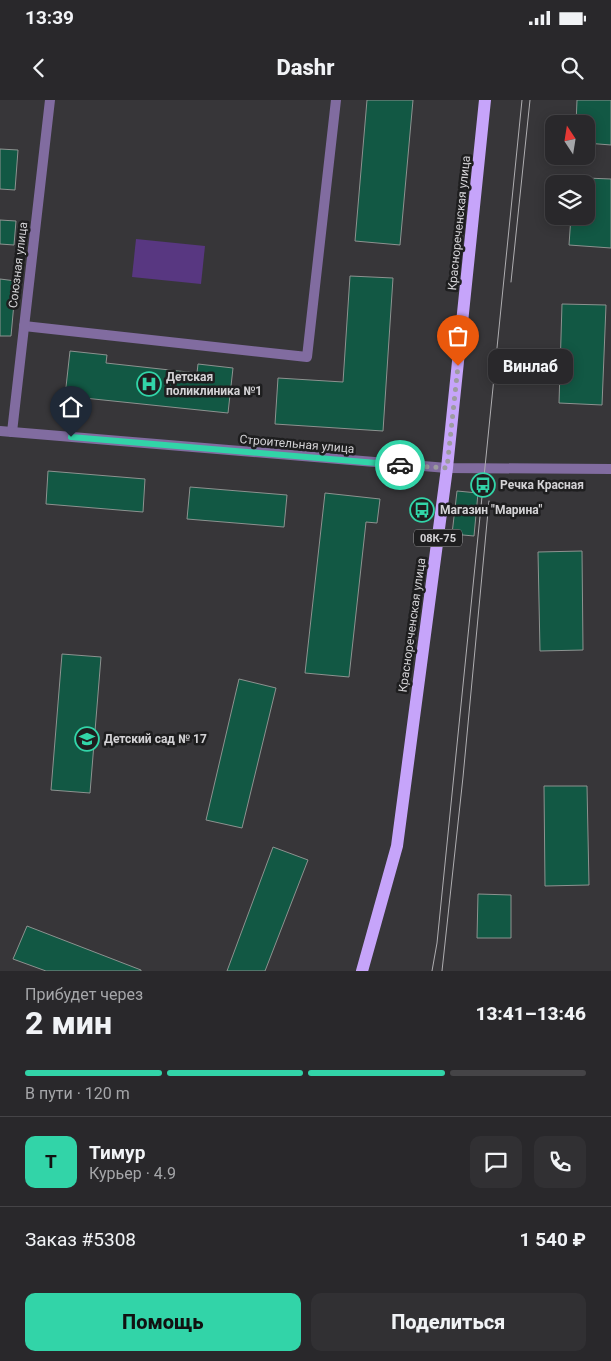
<!DOCTYPE html>
<html lang="ru">
<head>
<meta charset="utf-8">
<style>
	body { margin:0; font-family:Roboto,sans-serif; background:#313033; color:#f1f3f6; height:100vh; display:flex; flex-direction:column; font-size:19px; white-space:nowrap }
	* { box-sizing:border-box; margin:0 }
	p { font-size:16px; color:#a5a6a9 }
	.icon { flex:none; width:28px; height:28px; fill:none; stroke:currentColor; stroke-width:2; stroke-linecap:round; stroke-linejoin:round }
	.map { position:relative; height:871px; overflow:hidden }
	.details { display:flex; flex-direction:column; background:#29282b; flex:1 }
	.details>* { flex:none }
	.needle { width:32px; rotate:348deg }
	.fabs { position:absolute; left:545px; top:15px; display:grid; gap:10px }
	.fabs a { display:grid; place-items:center; width:50px; height:50px; border-radius:10px; background:#29282b; box-shadow:0 2px 12px #0003,0 0 0 1px #454447; font-size:25px }
	.pin { position:absolute; display:grid; place-items:center; width:42px; height:42px; color:#fff; margin:-51px -21px; border-radius:50% 50% 50% 0; rotate:-45deg; box-shadow:0 0 5px #0007 }
	.pin .icon { rotate:45deg }
	.courier { position:absolute; display:grid; place-items:center; width:50px; height:50px; margin:-25px; border:4px solid #32d4a8; border-radius:50%; background:#fff; color:#222; box-shadow:0 1px 6px #0007 }
	.bubble { position:absolute; height:35px; border-radius:10px; background:#29282b; box-shadow:0 2px 12px #0003,0 0 0 1px #454447; font-size:16px; font-weight:800; line-height:35px; text-align:center }
	.head em { font-style:normal; font-weight:800 }
	.head div { display:flex; flex-direction:column-reverse }
	.head { display:flex; align-items:center; justify-content:space-between; height:85px; padding:0 25px }
	h1 { font-size:32px; font-weight:800; line-height:38px }
	.bar { display:grid; grid-template-columns:repeat(4,1fr); gap:8px 5px; align-content:center; height:60px; padding:0 25px }
	.bar i { height:6px; border-radius:4px; background:#454447 }
	.bar .on { background:#32d4a8 }
	.bar p { grid-column:span 4 }
	.line { display:flex; align-items:center; gap:12px; padding:0 25px; border-top:1px solid #454447 }
	.line div { flex:1 }
	.round { display:grid; place-items:center; flex:none; width:52px; height:52px; border-radius:10px; background:#313033 }
	.cta { display:flex; gap:10px; margin-top:auto; padding:10px 25px }
	.cta a { flex:1; height:58px; border-radius:10px; background:#32d4a8; color:#111; font-size:20px; font-weight:800; line-height:58px; text-align:center }
	.cta a+a { background:#313033; color:#f1f3f6 }
	.status { display:flex; justify-content:space-between; align-items:center; height:35px; padding:0 25px; background:#29282b; direction:ltr }
	.status svg { height:14px; fill:currentColor }
	header { display:flex; justify-content:space-between; align-items:center; height:65px; padding:0 25px; background:#29282b; font-size:22px; font-weight:800 }
	.map>svg:first-child { display:block }
	.green { fill:#583781 }
	.building { fill:#125844; stroke:#8d9290 }
	.lines { fill:none; stroke-linecap:round; stroke-linejoin:round }
	.service { stroke:#816ca0; stroke-width:10 }
	.minor { stroke:#816ca0; stroke-width:10 }
	.tertiary { stroke:#816ca0; stroke-width:10 }
	.primary { stroke:#c6a4fa; stroke-width:12 }
	.tram { stroke:#afaeb1; stroke-width:1 }
	.done { stroke:#9d9c9f; stroke-width:5; stroke-dasharray:0 9 }
	.route { stroke:#32d4a8; stroke-width:6 }
	.labels { text-anchor:middle; dominant-baseline:central; stroke-width:5; stroke-linejoin:round; paint-order:stroke }
	.shield { fill:#1e1e1f; stroke:#9d9d9f; stroke-width:1 }
	.shield-label { font-size:11px; font-weight:bold; fill:#d4d3d6 }
	.street-label { font-size:12px; fill:#d4d3d6; stroke:#1e1e1f }
	.poi-label { font-size:12px; font-weight:bold; fill:#d4d3d6; stroke:#1e1e1f; text-anchor:start }
</style>
</head>
<body>
<div class="status"><b>13:39</b><svg viewBox="0 0 49 12"><path d="M0 12V9h3v3zM5 12V6h3v6zM10 12V3h3v9zM15 12V0h3v12zM26 1h20v11H26zM47 4h2v5h-2z"/></svg></div>
<header><svg class="icon" aria-label="back" viewBox="0 0 24 24"><path d="M15 5l-7 7 7 7"/></svg>Dashr<svg class="icon" aria-label="search" viewBox="0 0 24 24"><circle cx="10" cy="10" r="6"/><path d="M15 15l6 6"/></svg></header>
<div class="map">
<svg width="611" height="871" viewBox="0 0 611 871">
	<rect width="100%" height="100%" fill="#373639"/>
	<path class="green" d="M136,139L205,146L201,184L132,177Z"/>
	<path class="building" d="M367,0H413L400,145L355,141Z
		M577,0H611V45L586,43V24H576Z
		M0,49L18,50L15,90L0,89Z
		M586,78L611,79V148L569,145L571,116H586Z
		M0,120L16,121L14,145L0,144Z
		M350,176L393,178L383,331L275,324L278,278L343,282Z
		M0,179L16,181L11,236H0Z
		M562,204L606,205L602,305L559,303Z
		M70,251L107,255L106,263L197,273L198,264L233,268L228,313L65,296Z
		M48,371L145,379L143,412L46,404Z
		M190,387L287,395L284,427L187,419Z
		M457,391L478,393L474,436L452,434Z
		M325,393L380,399L377,423L366,422L349,577L305,573Z
		M582,451L583,550L540,551L538,452Z
		M62,554L101,557L90,693L51,690Z
		M239,579L276,588L242,728L206,720Z
		M544,686H587L589,785L545,786Z
		M273,747L308,760L265,871H227Z
		M478,794L511,795V838H477Z
		M27,826L141,870V871H46L13,859Z"/>
	<g class="lines">
		<path class="service" d="M24,226L307,257L336,0
			M0,331L12,332"/>
		<path class="minor" d="M12,332L50,0"/>
		<path class="tertiary" d="M12,332L447,368L611,369"/>
		<path class="primary" d="M362,871L397,746L447,368L485,0"/>
		<path class="tram" d="M511,182L530,0
			M432,871L437,843L522,0
			M442,871L463,677L489,401"/>
	</g>
	<g class="lines">
		<path class="done" d="M400,365L447,368L458,266"/>
		<path class="route" d="M71,337L400,365"/>
	</g>
	<defs>
		<g id="hospital-ring" transform="scale(1.25)"><circle r="9.5" fill="#1e1e1f" stroke="#32d4a8" stroke-width="1.5"/><path d="M-5-5h3v3.5h4V-5h3V5h-3V1.5h-4V5h-3Z" fill="#32d4a8"/></g>
		<g id="bus-ring" transform="scale(1.25)"><circle r="9.5" fill="#1e1e1f" stroke="#32d4a8" stroke-width="1.5"/><path d="M-5-6H5V4H4V6H2V4H-2V6H-4V4H-5ZM-3.5-4V0h7V-4ZM-3.5 1.2v1.5H-2V1.2ZM2 1.2v1.5H3.5V1.2Z" fill="#32d4a8"/></g>
		<g id="school-ring" transform="scale(1.25)"><circle r="9.5" fill="#1e1e1f" stroke="#32d4a8" stroke-width="1.5"/><path d="M0-5L7-2L0 1L-7-2ZM-4 1L0 2.5L4 1V4Q0 6-4 4Z" fill="#32d4a8"/></g>
	</defs>
	<g fill-rule="evenodd">
		<use href="#hospital-ring" x="149" y="284"/>
		<use href="#bus-ring" x="483" y="385"/>
		<use href="#bus-ring" x="422" y="410"/>
		<use href="#school-ring" x="87" y="639"/>
	</g>
	<g class="labels">
		<rect class="shield" x="414" y="429.5" width="48" height="17" rx="4"/>
		<g class="shield-label">
			<text x="438" y="438">08К-75</text>
		</g>
		<g class="street-label">
			<text transform="translate(459 123) rotate(-84)">Краснореченская улица</text>
			<text transform="translate(18 165) rotate(-83)">Союзная улица</text>
			<text transform="translate(297 344) rotate(5)">Строительная улица</text>
			<text transform="translate(412 525) rotate(-82)">Краснореченская улица</text>
		</g>
		<g class="poi-label">
			<text x="166" y="277">Детская<tspan x="166" dy="14">поликлиника №1</tspan></text>
			<text x="500" y="385">Речка Красная</text>
			<text x="440" y="410">Магазин "Марина"</text>
			<text x="104" y="639">Детский сад № 17</text>
		</g>
	</g>
</svg>
<div class="fabs">
<a><svg class="needle" viewBox="-14 -14 28 28"><path d="M0-13l5 13h-10z" fill="#e53935"/><path d="M0 13l5-13h-10z" fill="#a5a6a9"/></svg></a>
<a><svg class="icon" aria-label="layers" viewBox="0 0 24 24"><path d="M12 4l9 5-9 5-9-5zM3 14l9 5 9-5"/></svg></a>
</div>
<div class="pin" style="left:458px;top:266px;background:#ea580c"><svg class="icon" aria-label="bag" viewBox="0 0 24 24"><path d="M5 8h14l-1 12H6zM9 8a3 3 0 0 1 6 0"/></svg></div>
<div class="pin" style="left:71px;top:337px;background:#1f2937"><svg class="icon" aria-label="home" viewBox="0 0 24 24"><path d="M3 11l9-7 9 7M6 9v11h12V9"/></svg></div>
<div class="courier" style="left:400px;top:365px"><svg class="icon" aria-label="car" viewBox="0 0 24 24"><path d="M5 17H2v-5l4-1 3-4h7l3 4 3 1v5h-3M9 17h6M6 11h13"/><circle cx="7" cy="17" r="2"/><circle cx="17" cy="17" r="2"/></svg></div>
<div class="bubble" style="left:488px;top:249px;width:85px">Винлаб</div>
</div>
<section class="details">
<div class="head"><div><h1>2 мин</h1><p>Прибудет через</p></div><em>13:41–13:46</em></div>
<div class="bar"><i class="on"></i><i class="on"></i><i class="on"></i><i></i><p>В пути · 120 m</p></div>
<div class="line" style="height:90px"><b class="round" style="background:#32d4a8;color:#111">Т</b><div><b>Тимур</b><p>Курьер · 4.9</p></div><a class="round"><svg class="icon" aria-label="chat" viewBox="0 0 24 24"><path d="M4 5h16v11H9l-5 4z"/></svg></a><a class="round"><svg class="icon" aria-label="phone" viewBox="0 0 24 24"><path d="M5 4h4l2 5-3 2q2 4 5 5l2-3 5 2v4C11 20 4 13 5 4z"/></svg></a></div>
<div class="line" style="height:65px"><div>Заказ #5308</div><b>1 540 ₽</b></div>
<div class="cta"><a>Помощь</a><a>Поделиться</a></div>
</section>
</body>
</html>
